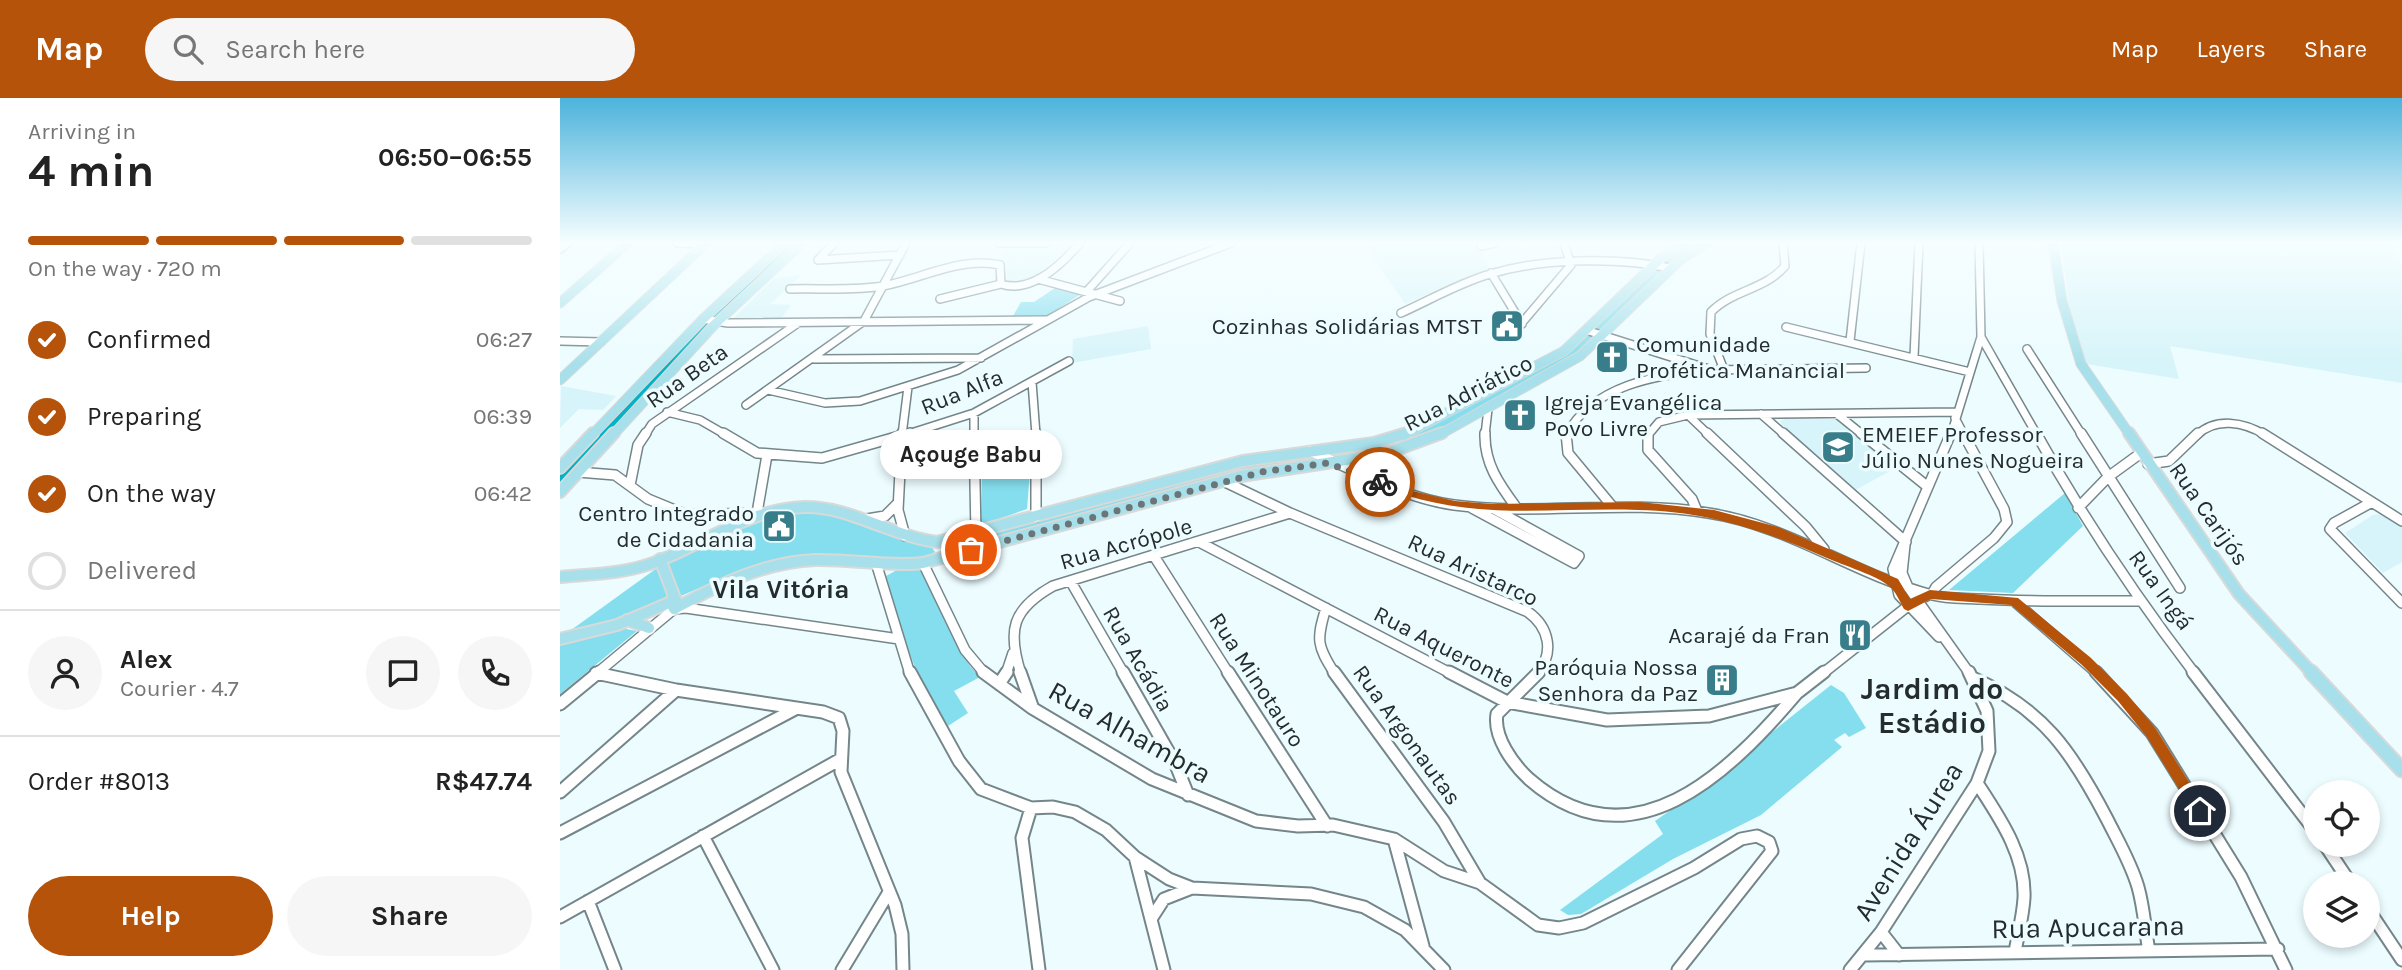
<!DOCTYPE html>
<html lang="en">
<head>
<meta charset="utf-8">
<style>
	body { margin:0; font-family:Karla,sans-serif; background:#f6f6f6; color:#222; height:100vh; display:flex; flex-direction:column; font-size:26px; white-space:nowrap }
	* { box-sizing:border-box; margin:0 }
	p { font-size:23px; color:#767676 }
	.icon { flex:none; width:38px; height:38px; fill:none; stroke:currentColor; stroke-width:2; stroke-linecap:round; stroke-linejoin:round }
	.map { position:relative; flex:1; overflow:hidden }
	.details { display:flex; flex-direction:column; background:#fff; width:560px }
	.details>* { flex:none }
	.fabs { position:absolute; left:1743px; top:682px; display:grid; gap:14px }
	.fabs a { display:grid; place-items:center; width:77px; height:77px; border-radius:50%; background:#fff; box-shadow:0 4px 10px #0003; font-size:35px }
	.pin { position:absolute; display:grid; place-items:center; width:60px; height:60px; color:#fff; margin:-30px; border:4px solid #fff; border-radius:50%; box-shadow:0 2px 7px #0007 }
	.courier { position:absolute; display:grid; place-items:center; width:70px; height:70px; margin:-35px; border:5px solid #b45309; border-radius:50%; background:#fff; color:#222; box-shadow:0 2px 9px #0007 }
	.bubble { position:absolute; height:49px; border-radius:24px; background:#fff; box-shadow:0 4px 10px #0003; font-size:23px; font-weight:700; line-height:49px; text-align:center }
	.head em { font-style:normal; font-weight:700 }
	.head div { display:flex; flex-direction:column-reverse }
	.head { display:flex; align-items:center; justify-content:space-between; height:119px; padding:0 28px }
	h1 { font-size:46px; font-weight:700; line-height:52px }
	.bar { display:grid; grid-template-columns:repeat(4,1fr); gap:10px 7px; align-content:center; height:84px; padding:0 28px }
	.bar i { height:9px; border-radius:5px; background:#e0e0e0 }
	.bar .current { background:#b45309 }
	.bar p { grid-column:span 4 }
	.line { display:flex; align-items:center; gap:18px; padding:0 28px; border-top:2px solid #e0e0e0 }
	.line div { flex:1 }
	.round { display:grid; place-items:center; flex:none; width:74px; height:74px; border-radius:37px; background:#f6f6f6 }
	ol { padding:0 28px; list-style:none }
	li { display:flex; align-items:center; gap:21px; height:77px }
	li p { margin-inline-start:auto }
	li .icon { padding:7px; border-radius:50%; background:#b45309; color:#fff; stroke-width:4 }
	li:last-child { color:#767676 }
	li i { width:38px; height:38px; border:4px solid #e0e0e0; border-radius:50% }
	.cta { display:flex; gap:14px; margin-top:auto; padding:14px 28px }
	.cta a { flex:1; height:80px; border-radius:42px; background:#b45309; color:#fff; font-size:28px; font-weight:700; line-height:80px; text-align:center }
	.cta a+a { background:#f6f6f6; color:#222 }
	header { display:flex; align-items:center; gap:42px; box-sizing:border-box; height:98px; padding:0 35px; background:#b45309; color:#fff }
	header strong { font-size:33px }
	nav { display:flex; gap:38px; margin-inline-start:auto; font-size:24px }
	.search { width:490px; height:63px; background:#f6f6f6; display:flex; align-items:center; gap:18px; box-sizing:border-box; padding:0 24px; border-radius:38px; color:#767676; font-size:26px }
	main { display:flex; flex:1; min-height:0 }
	.map>svg:first-child { display:block }
	.built { fill:#d6f4f9 }
	.green { fill:#85deee }
	.lines { fill:none; stroke-linecap:round; stroke-linejoin:round }
	.river { fill:#03b2c7; fill-rule:evenodd }
	.minor-far2-casing { stroke:#74868a; stroke-width:10 }
	.minor-far1-casing { stroke:#74868a; stroke-width:12 }
	.minor-casing { stroke:#74868a; stroke-width:15 }
	.major-far2-casing { stroke:#d8d9d9; stroke-width:11 }
	.major-far1-casing { stroke:#d8d9d9; stroke-width:14 }
	.major-casing { stroke:#d8d9d9; stroke-width:17 }
	.minor-far2 { stroke:#fff; stroke-width:7 }
	.minor-far1 { stroke:#fff; stroke-width:9 }
	.minor { stroke:#fff; stroke-width:11 }
	.major-far2 { stroke:#a7e0ea; stroke-width:9 }
	.major-far1 { stroke:#a7e0ea; stroke-width:10 }
	.major { stroke:#a7e0ea; stroke-width:13 }
	.route { fill:#b45309 }
	.done { stroke:#6b7577; stroke-width:7; stroke-dasharray:0 12.6 }
	.labels { text-anchor:middle; dominant-baseline:central; stroke-width:7; stroke-linejoin:round; paint-order:stroke }
	.poi-label { font-size:23px; fill:#252c2e; stroke:#ecfcff; text-anchor:end }
	.street-label { font-size:23px; fill:#252c2e; stroke:#ecfcff }
	.quarter-label { font-size:26px; font-weight:bold; fill:#252c2e; stroke:#ecfcff }
	.near-street-label { font-size:28px; fill:#252c2e; stroke:#ecfcff }
	.district-label { font-size:30px; font-weight:bold; fill:#252c2e; stroke:#ecfcff }
</style>
</head>
<body>
<header>
<strong>Map</strong>
<div class="search"><svg class="icon" aria-label="search" viewBox="0 0 24 24"><circle cx="10" cy="10" r="6"/><path d="M15 15l6 6"/></svg>Search here</div>
<nav><a>Map</a><a>Layers</a><a>Share</a></nav>
</header>
<main>
<section class="details">
<div class="head"><div><h1>4 min</h1><p>Arriving in</p></div><em>06:50–06:55</em></div>
<div class="bar"><i class="current"></i><i class="current"></i><i class="current"></i><i></i><p>On the way · 720 m</p></div>
<ol>
<li><svg class="icon" aria-label="check" viewBox="0 0 24 24"><path d="M5 12l5 5 9-10"/></svg>Confirmed<p>06:27</p></li>
<li><svg class="icon" aria-label="check" viewBox="0 0 24 24"><path d="M5 12l5 5 9-10"/></svg>Preparing<p>06:39</p></li>
<li><svg class="icon" aria-label="check" viewBox="0 0 24 24"><path d="M5 12l5 5 9-10"/></svg>On the way<p>06:42</p></li>
<li><i></i>Delivered</li>
</ol>
<div class="line" style="height:126px"><a class="round"><svg class="icon" aria-label="person" viewBox="0 0 24 24"><circle cx="12" cy="8" r="4"/><path d="M4 21q1-7 8-7t8 7"/></svg></a><div><b>Alex</b><p>Courier · 4.7</p></div><a class="round"><svg class="icon" aria-label="chat" viewBox="0 0 24 24"><path d="M4 5h16v11H9l-5 4z"/></svg></a><a class="round"><svg class="icon" aria-label="phone" viewBox="0 0 24 24"><path d="M5 4h4l2 5-3 2q2 4 5 5l2-3 5 2v4C11 20 4 13 5 4z"/></svg></a></div>
<div class="line" style="height:91px"><div>Order #8013</div><b>R$47.74</b></div>
<div class="cta"><a>Help</a><a>Share</a></div>
</section>
<div class="map">
<svg width="1842" height="872" viewBox="0 0 1842 872">
	<rect width="100%" height="100%" fill="#ecfcff"/>
	<path class="built" d="M503,145L510,149L467,185H447V171L439,163L446,149Z
		M835,145H916L931,172L916,175L845,206L806,149Z
		M1501,145H1830L1842,165V285L1610,248L1619,281L1526,266L1510,214Z
		M242,177L210,206L231,207L220,222H172L214,180Z
		M588,228L591,251L512,265L513,241Z
		M1,288L56,298L43,312L19,311L0,330Z
		M1225,321H1275L1336,370L1295,392L1222,327L1220,323Z
		M1821,416L1842,427V464L1823,475L1785,435L1813,417Z"/>
	<path class="green" d="M1129,145H1142L1027,250L910,317L842,349L701,371L385,456V446L667,370L815,347L1007,254C1049,221 1081,169 1129,145Z
		M498,188L521,196L487,218H453L461,204H474Z
		M471,360L467,411L421,427L422,369Z
		M1505,395L1523,428L1453,495L1389,492Z
		M245,412C290,419 327,442 371,448L375,454L361,463L235,459C194,465 158,482 121,498L107,462L200,419Z
		M97,470L109,503L64,520L7,535Z
		M359,470L410,568L420,579L394,593L408,615L388,628C352,575 343,539 326,478L337,472Z
		M61,530L77,533L0,596V546Z
		M1271,587L1284,595L1306,630L1289,639L1285,635L1274,642L1282,649L1201,717L1113,761L1021,816L1008,817L1000,812L1103,736L1095,723L1138,693Z"/>
	<g class="lines">
		<path class="river" d="M227,145H239L146,234L5,386L0,387V373L136,228Z"/>
		<g class="minor-far2-casing">
			<path id="minor-far2" d="M117,145L144,146
				M274,145L258,162L340,157
				M439,145H486
				M921,148L935,145
				M0,151L8,145
				M931,175L962,226
				M478,181L560,203
				M230,191C260,190 293,193 323,188C361,181 401,158 440,167L441,186C471,196 502,166 520,145
				M529,199L671,145
				M380,201L441,186
				M841,215C870,202 899,185 930,176C983,160 1056,159 1111,170
				M143,221L168,225L486,222
				M1226,229L1410,274
				M955,233L1011,167L1004,145
				M1029,233L1152,272L1306,270
				M1421,239L1477,337
				M0,243L41,244
				M1290,243L1301,145
				M1467,251L1522,337
				M1354,259L1359,145
				M254,261L421,260
				M1164,272L1150,236L1151,214C1172,192 1205,192 1225,168L1223,145
				M472,284L476,337
				M208,292L265,305L300,303L398,272L529,199L528,192L570,145
				M186,307L304,223L346,145
				M107,314L140,322L166,337
				M414,315V337
				M1201,316L1225,337
				M1277,316L1303,337
				M1128,317L1149,337
				M1395,320L1404,337
				M85,337L92,326L238,225
				M342,337L348,289
				M345,337L414,315L509,263
				M925,337L928,311
				M1006,337C1033,287 1096,277 1147,272
				M1088,337L1099,324L1128,317L1397,314
				M1391,337L1421,239L1419,145
				M1637,337C1656,319 1684,324 1705,337"/>
		</g>
		<g class="minor-far1-casing">
			<path id="minor-far1" d="M163,335L197,355L262,360L350,335
				M342,335L338,412L345,438
				M414,335L416,436
				M925,335C924,365 939,386 956,409
				M1006,335L1008,355L1052,408
				M1088,335V352L1132,401L1137,413
				M1147,335L1246,429L1264,451
				M1223,335L1346,444
				M1301,335L1368,389
				M1476,335C1523,420 1576,499 1635,576
				M1521,335L1620,490
				M1702,335L1842,423
				M750,353C797,373 843,400 894,407C978,418 1064,401 1148,415C1228,427 1295,477 1372,497C1387,501 1404,500 1420,501C1473,504 1526,503 1579,503
				M1588,366L1609,363L1638,335
				M415,368L478,356
				M18,374L55,377L88,401L127,417L197,415L207,357
				M663,383L730,415L968,514C989,529 995,555 977,576
				M70,387L78,347L86,335
				M1812,404L1774,425L1770,431L1842,505
				M910,409L1014,465L1019,458L934,411
				M1518,410L1548,379L1581,355
				M476,419V335
				M307,421L325,418L338,405
				M641,445L892,576
				M1345,447L1342,475L1348,489L1410,576
				M594,458L669,576
				M363,465L405,552L425,576
				M317,468L350,576
				M511,484L564,576
				M1372,496L1376,489L1434,440L1447,424L1444,411L1403,335
				M1454,503L1538,576
				M766,510C756,542 757,548 775,576
				M1379,539L1339,497L1333,471L1391,335
				M36,575L39,576
				M36,576L114,511L126,510L339,541
				M446,576L453,555
				M461,576C447,532 452,511 493,488L730,415
				M1262,576L1348,508L1370,496"/>
		</g>
		<g class="minor-casing">
			<path id="minor" d="M350,574L399,663L421,691L471,710L493,709L515,714L546,732L575,759L609,781L632,790L751,796L804,809L845,832L884,872
				M423,574L472,610L592,681L696,723L738,728L773,727L834,741L884,773L920,785L978,827L999,830L1023,825L1134,770L1181,741L1197,738L1209,744L1212,753L1118,872
				M460,574L472,608
				M563,574L616,667L628,697
				M668,574L767,728
				M774,574L884,724L920,785
				M889,574L947,604L1047,622L1149,618L1237,595L1264,574
				M979,574L937,616C933,639 953,666 969,681C1072,771 1169,675 1237,595
				M1536,574L1592,635L1681,779L1726,872
				M1633,574L1755,733
				M36,575L116,592L263,614L279,620L283,633L281,674L335,807L342,836L343,872
				M1413,580C1483,611 1512,654 1547,721C1558,743 1571,765 1578,789C1584,810 1585,832 1589,853
				M439,586L447,574
				M0,606L39,574
				M1417,685C1439,719 1466,757 1464,800C1463,818 1458,836 1455,854
				M0,694L116,592
				M471,710L462,740L479,872
				M0,735L237,610
				M143,738L213,872
				M834,741L863,848
				M1765,747L1791,786
				M575,759L604,872
				M28,803L55,872
				M1808,811L1842,862
				M0,819L279,662
				M591,821L604,801L632,790
				M1321,834L1339,857
				M1305,857L1718,851
				M282,872L329,794
				M1290,872L1321,834L1417,685L1429,653L1427,613L1409,574"/>
		</g>
		<g class="major-far2-casing">
			<path id="major-far2" d="M1493,145L1502,203L1521,266L1570,337
				M0,205L68,145
				M0,282L146,145
				M32,337L143,221L225,145
				M53,337L154,227L242,145
				M844,337L1004,253L1101,160L1124,145
				M879,337L1020,258L1120,162L1147,145"/>
		</g>
		<g class="major-far1-casing">
			<path id="major-far1" d="M1569,335L1679,496L1753,576
				M0,370L33,335
				M0,394L54,335
				M100,461L114,498L111,504L114,511C158,487 204,464 255,462C292,461 327,469 363,465L681,378L825,356L882,335
				M0,479C30,476 61,476 90,466C142,448 186,411 244,409C290,408 331,438 377,444L683,363L814,345L847,335
				M67,522L89,530
				M0,541L57,527L116,502"/>
		</g>
		<g class="major-casing">
			<path id="major" d="M1751,574L1842,672"/>
		</g>
		<use href="#minor-far2" class="minor-far2"/>
		<use href="#minor-far1" class="minor-far1"/>
		<use href="#minor" class="minor"/>
		<use href="#major-far2" class="major-far2"/>
		<use href="#major-far1" class="major-far1"/>
		<use href="#major" class="major"/>
	</g>
	<linearGradient id="sky" x2="0" y2="1"><stop stop-color="#4cb3db"/><stop offset="0.54" stop-color="#f6feff"/><stop offset="1" stop-color="#f6feff" stop-opacity="0"/></linearGradient>
	<rect width="1842" height="267" fill="url(#sky)"/>
	<path class="route" d="M820,380L853,393L895,403L932,406L1080,404L1154,412L1218,429L1338,481L1350,501L1370,492L1458,500L1531,560L1567,596L1596,631L1647,713L1640,719L1635,717L1587,639L1558,603L1522,567L1451,507L1371,501L1348,513L1344,511C1340,504 1336,494 1330,489C1319,478 1282,467 1267,460C1206,433 1146,413 1078,412C984,409 906,425 816,386V381Z"/>
	<g class="lines">
		<path class="done" d="M411,452L702,374L767,365L820,384"/>
	</g>
	<defs>
		<g id="civic-square" transform="scale(1.75)"><rect x="-9" y="-9" width="18" height="18" rx="4" fill="#387e8a" stroke="#ecfcff"/><path d="M-.6-6.5H3V-4.5H.6V-3L4-1V1h2V6H-6V1h2V-1L-.6-3ZM-1.2 2.5V6h2.4V2.5Z" fill="#fff"/></g>
		<g id="church-square" transform="scale(1.75)"><rect x="-9" y="-9" width="18" height="18" rx="4" fill="#387e8a" stroke="#ecfcff"/><path d="M-1.2-6h2.4v3.5h3.3v2.4h-3.3V6h-2.4V-.1h-3.3v-2.4h3.3Z" fill="#fff"/></g>
		<g id="school-square" transform="scale(1.75)"><rect x="-9" y="-9" width="18" height="18" rx="4" fill="#387e8a" stroke="#ecfcff"/><path d="M0-5L7-2L0 1L-7-2ZM-4 1L0 2.5L4 1V4Q0 6-4 4Z" fill="#fff"/></g>
		<g id="restaurant-square" transform="scale(1.75)"><rect x="-9" y="-9" width="18" height="18" rx="4" fill="#387e8a" stroke="#ecfcff"/><path d="M-5-6h1v4h1v-4h1v4h1v-4h1v5L-1.5 .5V6h-2V.5L-5-1ZM5-6V6H3V1.5H1.5Q1.5-4 5-6Z" fill="#fff"/></g>
		<g id="building-square" transform="scale(1.75)"><rect x="-9" y="-9" width="18" height="18" rx="4" fill="#387e8a" stroke="#ecfcff"/><path d="M-4-6H4V6H1V3H-1V6H-4ZM-2.5-4.3h1.7v1.8h-1.7ZM.8-4.3h1.7v1.8H.8ZM-2.5-1h1.7V.8h-1.7ZM.8-1h1.7V.8H.8Z" fill="#fff"/></g>
	</defs>
	<g fill-rule="evenodd">
		<use href="#civic-square" x="947" y="228"/>
		<use href="#church-square" x="1052" y="259"/>
		<use href="#church-square" x="960" y="317"/>
		<use href="#school-square" x="1278" y="349"/>
		<use href="#civic-square" x="219" y="428"/>
		<use href="#restaurant-square" x="1295" y="537"/>
		<use href="#building-square" x="1162" y="582"/>
	</g>
	<g class="labels">
		<g class="poi-label">
			<text x="922" y="228">Cozinhas Solidárias MTST</text>
			<text x="1076" y="246" text-anchor="start">Comunidade<tspan x="1076" dy="26">Profética Manancial</tspan></text>
			<text x="984" y="304" text-anchor="start">Igreja Evangélica<tspan x="984" dy="26">Povo Livre</tspan></text>
			<text x="1302" y="336" text-anchor="start">EMEIEF Professor<tspan x="1302" dy="26">Júlio Nunes Nogueira</tspan></text>
			<text x="194" y="415">Centro Integrado<tspan x="194" dy="26">de Cidadania</tspan></text>
			<text x="1270" y="537">Acarajé da Fran</text>
			<text x="1138" y="569">Paróquia Nossa<tspan x="1138" dy="26">Senhora da Paz</tspan></text>
		</g>
		<g class="street-label">
			<text transform="translate(127 278) rotate(-35)">Rua Beta</text>
			<text transform="translate(402 294) rotate(-22)">Rua Alfa</text>
			<text transform="translate(908 295) rotate(-27)">Rua Adriático</text>
			<text transform="translate(1649 416) rotate(55)">Rua Carijós</text>
			<text transform="translate(566 446) rotate(-16)">Rua Acrópole</text>
			<text transform="translate(913 472) rotate(25)">Rua Aristarco</text>
			<text transform="translate(1601 492) rotate(54)">Rua Ingá</text>
			<text transform="translate(884 549) rotate(27)">Rua Aqueronte</text>
			<text transform="translate(578 561) rotate(60)">Rua Acádia</text>
			<text transform="translate(697 582) rotate(57)">Rua Minotauro</text>
			<text transform="translate(847 637) rotate(54)">Rua Argonautas</text>
		</g>
		<g class="quarter-label">
			<text x="221" y="491">Vila Vitória</text>
		</g>
		<g class="near-street-label">
			<text transform="translate(570 634) rotate(29)">Rua Alhambra</text>
			<text transform="translate(1348 743) rotate(-58)">Avenida Áurea</text>
			<text transform="translate(1528 829) rotate(-1)">Rua Apucarana</text>
		</g>
		<g class="district-label">
			<text x="1372" y="591">Jardim do<tspan x="1372" dy="34">Estádio</tspan></text>
		</g>
	</g>
</svg>
<div class="fabs">
<a><svg class="icon" aria-label="locate" viewBox="0 0 24 24"><circle cx="12" cy="12" r="6"/><path d="M12 2v4M12 18v4M2 12h4M18 12h4"/></svg></a>
<a><svg class="icon" aria-label="layers" viewBox="0 0 24 24"><path d="M12 4l9 5-9 5-9-5zM3 14l9 5 9-5"/></svg></a>
</div>
<div class="pin" style="left:411px;top:452px;background:#ea580c"><svg class="icon" aria-label="bag" viewBox="0 0 24 24"><path d="M5 8h14l-1 12H6zM9 8a3 3 0 0 1 6 0"/></svg></div>
<div class="pin" style="left:1640px;top:713px;background:#1f2937"><svg class="icon" aria-label="home" viewBox="0 0 24 24"><path d="M3 11l9-7 9 7M6 9v11h12V9"/></svg></div>
<div class="courier" style="left:820px;top:384px"><svg class="icon" aria-label="bike" viewBox="0 0 24 24"><circle cx="6" cy="16" r="4"/><circle cx="18" cy="16" r="4"/><path d="M6 16l4-8h5l3 8M10 8l3 8H6M13 5h3"/></svg></div>
<div class="bubble" style="left:320px;top:332px;width:182px">Açouge Babu</div>
</div>
</main>
</body>
</html>
